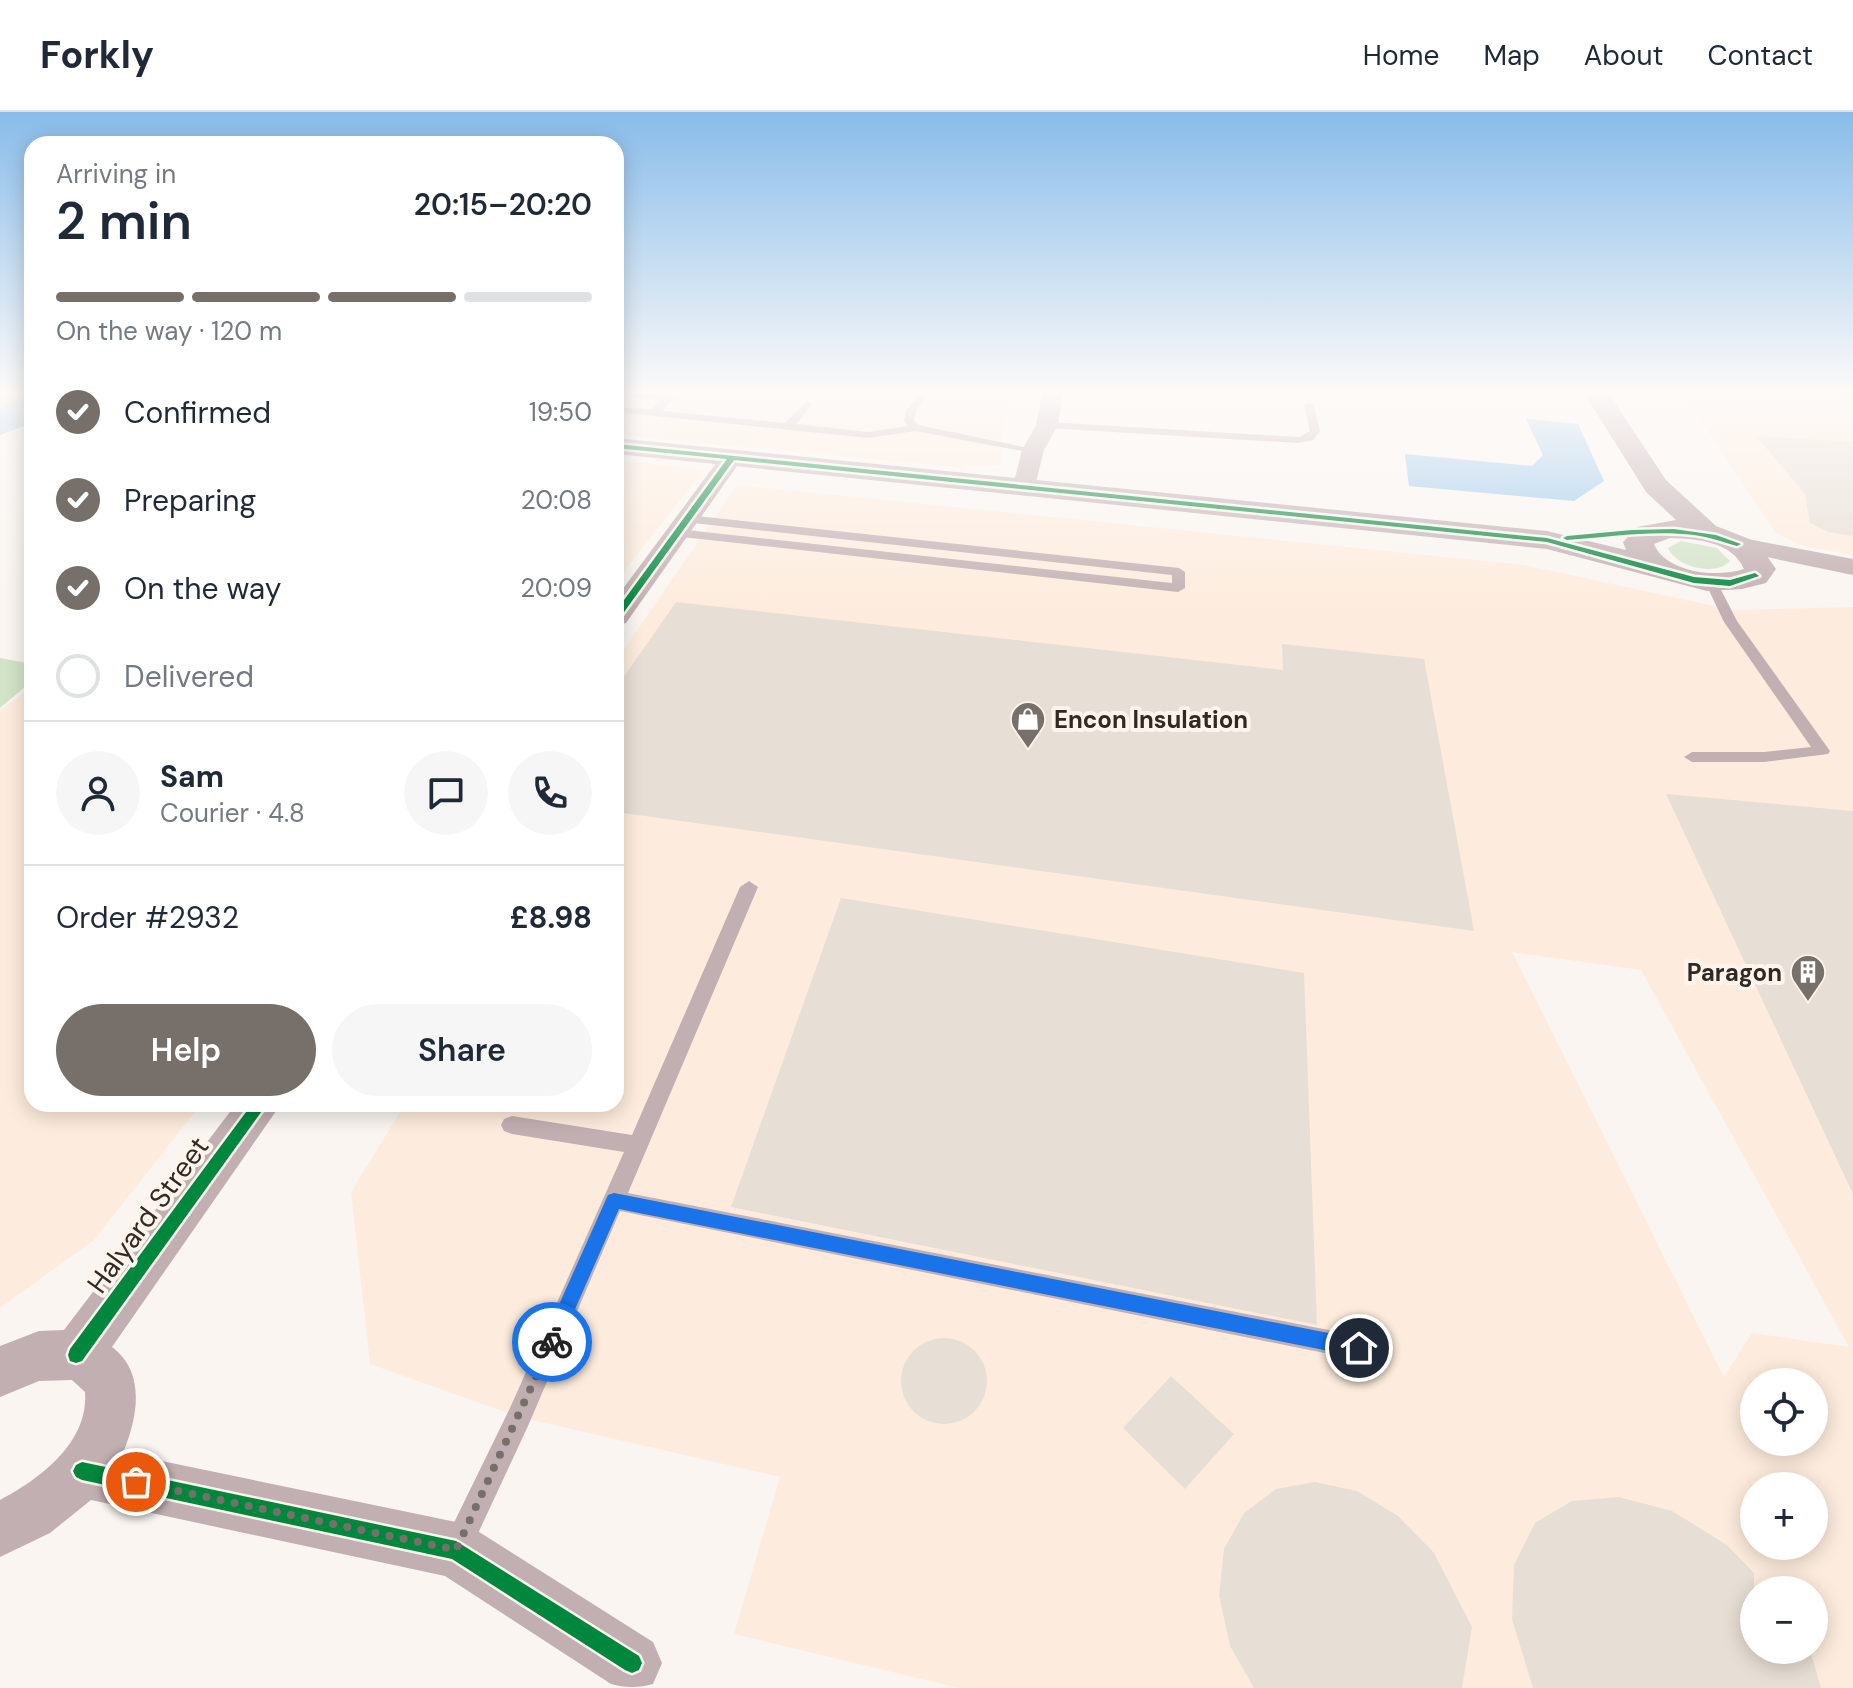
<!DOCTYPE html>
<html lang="en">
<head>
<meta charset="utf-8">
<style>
	body { margin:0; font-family:"DM Sans",sans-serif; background:#f6f6f7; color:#1f2937; height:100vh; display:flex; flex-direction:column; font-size:30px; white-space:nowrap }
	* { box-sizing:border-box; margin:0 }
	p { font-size:26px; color:#747a83 }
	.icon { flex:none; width:44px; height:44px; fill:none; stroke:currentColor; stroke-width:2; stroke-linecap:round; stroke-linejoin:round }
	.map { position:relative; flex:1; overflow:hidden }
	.sheet { position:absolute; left:24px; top:24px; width:600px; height:976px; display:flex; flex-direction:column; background:#fff; border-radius:24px; box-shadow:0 4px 20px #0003 }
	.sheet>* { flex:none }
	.buttons { position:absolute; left:1740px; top:1256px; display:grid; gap:16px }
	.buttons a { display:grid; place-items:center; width:88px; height:88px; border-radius:50%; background:#fff; box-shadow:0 4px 20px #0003; font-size:40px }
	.pin { position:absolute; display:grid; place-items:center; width:68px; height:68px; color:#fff; margin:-34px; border:4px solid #fff; border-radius:50%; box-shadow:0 2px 8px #0007 }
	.courier { position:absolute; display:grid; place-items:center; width:80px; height:80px; margin:-40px; border:6px solid #1a73e8; border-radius:50%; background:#fff; color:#222; box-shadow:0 2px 10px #0007 }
	.headline em { font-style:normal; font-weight:600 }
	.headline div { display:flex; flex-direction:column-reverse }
	.headline { display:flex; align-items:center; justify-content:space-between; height:136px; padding:0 32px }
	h1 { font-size:52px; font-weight:600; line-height:60px }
	.bar { display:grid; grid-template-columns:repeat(4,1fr); gap:12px 8px; align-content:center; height:96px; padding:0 32px }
	.bar i { height:10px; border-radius:6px; background:#e0e1e3 }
	.bar .on { background:#77706a }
	.bar p { grid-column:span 4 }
	.line { display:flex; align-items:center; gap:20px; padding:0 32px; border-top:2px solid #e0e1e3 }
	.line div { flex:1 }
	.round { display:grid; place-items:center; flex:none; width:84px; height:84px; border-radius:42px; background:#f6f6f7 }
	ol { padding:0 32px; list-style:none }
	li { display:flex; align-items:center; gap:24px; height:88px }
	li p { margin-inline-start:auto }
	li .icon { padding:8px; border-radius:50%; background:#77706a; color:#fff; stroke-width:4 }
	li:last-child { color:#747a83 }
	li i { width:44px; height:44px; border:4px solid #e0e1e3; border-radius:50% }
	.action { display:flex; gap:16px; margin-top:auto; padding:16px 32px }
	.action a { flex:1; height:92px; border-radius:48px; background:#77706a; color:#fff; font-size:32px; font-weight:600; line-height:92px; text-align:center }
	.action a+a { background:#f6f6f7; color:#1f2937 }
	header { display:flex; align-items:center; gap:48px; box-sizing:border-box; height:112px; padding:0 40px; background:#fff; border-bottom:2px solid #e0e1e3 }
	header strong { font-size:38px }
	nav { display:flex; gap:44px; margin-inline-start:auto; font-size:28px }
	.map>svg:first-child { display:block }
	.built { fill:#fdecdd; fill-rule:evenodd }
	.green { fill:#d2e3c7 }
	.water { fill:#98c8ec }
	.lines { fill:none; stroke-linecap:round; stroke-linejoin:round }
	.river { fill:#98c8ec; fill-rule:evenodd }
	.building { fill:#e7ded5 }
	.service { fill:#c2afb2; fill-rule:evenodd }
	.minor { fill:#c2afb2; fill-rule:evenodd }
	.tertiary { fill:#c2afb2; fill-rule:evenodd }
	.cycleway-casing { stroke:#fdf5ed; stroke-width:5 }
	.cycleway { fill:#00873e; fill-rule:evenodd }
	.route { fill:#1a73e8 }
	.done { stroke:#77706a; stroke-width:8; stroke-dasharray:0 14.4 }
	.labels { text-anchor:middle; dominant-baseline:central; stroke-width:8; stroke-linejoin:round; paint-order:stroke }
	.poi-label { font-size:24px; font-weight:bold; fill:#312922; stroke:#fdf5ed; text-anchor:start }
	.near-street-label { font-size:28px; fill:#312922; stroke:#fdf5ed }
</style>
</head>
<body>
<header>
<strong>Forkly</strong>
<nav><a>Home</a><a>Map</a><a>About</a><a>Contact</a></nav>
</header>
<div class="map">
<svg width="1853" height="1576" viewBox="0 0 1853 1576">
	<rect width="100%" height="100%" fill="#faf5f0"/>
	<path class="built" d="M616,279H1012L1002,328L1001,353L956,355L616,323Z
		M1678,279H1853V443L1799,433L1775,420L1711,323Z
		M616,348L704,358L616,469Z
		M737,373L1524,453L1733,498L1853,495V1576H959L734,1522L780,1365L519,1305L370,1252L351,1080L405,992H616V549ZM1512,840L1641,858L1849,1235L1752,1221L1724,1265ZM1754,1270H1814V1330H1754ZM1754,1374H1814V1434H1754ZM1754,1478H1814V1538H1754Z
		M32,575V992H201L94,1128L0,1196V598Z"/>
	<path class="green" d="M0,279H32V304L0,320Z
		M1681,429L1717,436L1730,449C1716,465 1676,455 1668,436Z
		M0,546L32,552V569L0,596Z"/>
	<path class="water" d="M1526,307L1578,312L1604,369L1574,389L1409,374L1405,342L1532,354L1543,343Z"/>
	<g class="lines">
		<path class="river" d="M32,284V311L0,323V296Z"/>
	</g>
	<path class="building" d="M1756,324L1853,330V424L1828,420L1810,411L1805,382Z
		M676,490L1283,558L1282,532L1424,547L1474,819L616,700V576Z
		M1666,682L1853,699V1082Z
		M841,786L1304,861L1317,1213L731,1095Z
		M901 1269a43 43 0 1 1 86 0a43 43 0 1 1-86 0Z
		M1171,1264L1234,1322L1185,1377L1123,1316Z
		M1315,1370L1357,1379L1398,1404L1434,1441L1472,1515L1462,1576H1254L1230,1534L1219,1483L1224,1437L1244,1401L1276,1377Z
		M1619,1385L1672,1399L1727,1433L1754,1461V1538H1810L1821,1576H1533L1512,1507L1514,1453L1535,1411L1572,1389Z"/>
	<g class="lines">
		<path class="service" d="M616,279L673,284V288L662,299L785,311L807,289L812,292L796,312L868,320L908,314L904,309L906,299L921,279H931L916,299L914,309L918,313L1038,338L1033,341L915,319L868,326L626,301L622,300V296L651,297L661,288L616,283Z
			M1810,279H1853V284L1815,282Z
			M1309,290L1314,293L1320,319L1313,328L1299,331L1047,316L1042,313L1047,310L1299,325L1310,319L1304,293Z
			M688,403L1179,456L1185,460V476L1178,480L673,424V418L677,417L1172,471V463L684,410L682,407Z
			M1711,466L1717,470L1737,509L1830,639L1828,642L1764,650H1692L1684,645L1692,640H1764L1811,635L1724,510L1705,470Z
			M749,769L758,775L628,1081L1359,1224L1368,1227L1372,1236L1368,1245L1359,1248L620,1099L528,1314L467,1445L457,1449L447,1445L443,1435L447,1425L510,1296L624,1040L512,1022L504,1019L501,1013L504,1007L512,1004L632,1023L740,775Z"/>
		<path class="minor" d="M1043,279H1063L1058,313L1044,338L1035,374L1032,379H1016L1013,374L1022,338L1036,313Z
			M731,340L742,347L626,511L616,513V486L723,342Z
			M1737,425L1853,447V463L1728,437L1725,432L1728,427Z
			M236,992H281L112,1235C147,1261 137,1307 123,1341L456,1410L476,1418L653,1530L662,1551L653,1572C640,1576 624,1576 611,1572L445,1464L91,1388L50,1421L0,1445V1388C40,1367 89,1330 85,1280L72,1268L39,1269L0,1285V1234L39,1219L64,1218Z"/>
		<path class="tertiary" d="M1583,279H1607L1666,368L1716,414L1757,430L1776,457L1766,471L1742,477L1707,479L1547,437L616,342V326L1547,419L1626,438L1623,430L1637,415L1676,408L1646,380ZM1670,426C1696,427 1732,429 1744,457C1717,466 1666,461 1654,432Z"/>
		<g class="cycleway-casing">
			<path id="cycleway" d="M616,332L1547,426L1694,465L1730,468L1755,461L1759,464L1730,474L1694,471L1547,430L734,348L619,507L616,508V499L727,347L616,336Z
				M1674,417L1716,423L1741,432L1737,434C1723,430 1709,425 1694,423C1652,418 1609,425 1567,428L1563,426L1567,424L1632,418Z
				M252,992H267L82,1249L76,1251L70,1249L68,1243L70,1237Z
				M82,1350L456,1429L639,1544L642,1551L639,1558L632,1561L625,1558L452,1447L82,1368L76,1365L73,1359L76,1353Z"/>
		</g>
		<use href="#cycleway" class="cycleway"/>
	</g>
	<linearGradient id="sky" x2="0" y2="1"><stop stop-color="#88bcea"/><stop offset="0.56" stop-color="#fdfaf8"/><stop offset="1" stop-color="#fdfaf8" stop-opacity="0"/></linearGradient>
	<rect width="1853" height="500" fill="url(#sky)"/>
	<path class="route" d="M614,1081L1359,1227L1365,1230L1368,1236L1365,1242L1359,1245L619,1097L558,1236L552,1239L545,1236L543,1230L545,1224L608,1083Z"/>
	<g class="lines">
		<path class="done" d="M136,1370L456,1438L552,1230"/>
	</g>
	<defs>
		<g id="shop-pin" transform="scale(1.8)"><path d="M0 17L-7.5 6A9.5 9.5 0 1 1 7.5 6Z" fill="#77706a" stroke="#fdf5ed"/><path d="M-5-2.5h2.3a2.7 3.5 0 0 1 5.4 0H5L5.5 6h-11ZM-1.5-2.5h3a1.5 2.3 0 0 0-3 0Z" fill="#fff"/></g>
		<g id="building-pin" transform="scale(1.8)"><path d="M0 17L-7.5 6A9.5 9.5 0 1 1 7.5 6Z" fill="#77706a" stroke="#fdf5ed"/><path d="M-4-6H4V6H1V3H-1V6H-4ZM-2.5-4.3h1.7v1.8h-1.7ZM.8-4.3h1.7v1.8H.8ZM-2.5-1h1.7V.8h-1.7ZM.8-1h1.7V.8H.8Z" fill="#fff"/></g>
	</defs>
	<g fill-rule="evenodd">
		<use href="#shop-pin" x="1028" y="607"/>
		<use href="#building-pin" x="1808" y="860"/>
	</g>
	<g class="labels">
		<g class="poi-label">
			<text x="1054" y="607">Encon Insulation</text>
			<text x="1782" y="860" text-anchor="end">Paragon</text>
		</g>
		<g class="near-street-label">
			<text transform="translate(148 1103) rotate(-54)">Halyard Street</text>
		</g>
	</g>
</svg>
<div class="buttons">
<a><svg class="icon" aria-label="locate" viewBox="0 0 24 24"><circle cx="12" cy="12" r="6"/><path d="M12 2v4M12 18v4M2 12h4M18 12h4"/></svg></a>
<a>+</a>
<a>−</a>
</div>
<div class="pin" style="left:136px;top:1370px;background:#ea580c"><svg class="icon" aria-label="bag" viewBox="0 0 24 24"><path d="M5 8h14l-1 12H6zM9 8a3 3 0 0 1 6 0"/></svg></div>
<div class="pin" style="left:1359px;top:1236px;background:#1f2937"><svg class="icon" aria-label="home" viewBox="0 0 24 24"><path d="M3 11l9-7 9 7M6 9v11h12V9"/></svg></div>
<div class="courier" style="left:552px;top:1230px"><svg class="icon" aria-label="bike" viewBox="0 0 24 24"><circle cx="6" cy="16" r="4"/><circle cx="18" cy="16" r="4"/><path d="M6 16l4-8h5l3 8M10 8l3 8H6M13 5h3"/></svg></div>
<section class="sheet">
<div class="headline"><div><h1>2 min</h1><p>Arriving in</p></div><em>20:15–20:20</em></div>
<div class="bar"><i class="on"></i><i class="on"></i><i class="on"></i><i></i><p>On the way · 120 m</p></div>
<ol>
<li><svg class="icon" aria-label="check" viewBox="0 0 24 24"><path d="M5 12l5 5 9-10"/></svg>Confirmed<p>19:50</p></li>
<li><svg class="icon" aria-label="check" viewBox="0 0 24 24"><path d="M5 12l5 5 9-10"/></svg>Preparing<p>20:08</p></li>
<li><svg class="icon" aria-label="check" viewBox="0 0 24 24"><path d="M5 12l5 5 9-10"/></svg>On the way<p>20:09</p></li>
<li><i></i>Delivered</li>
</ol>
<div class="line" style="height:144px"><a class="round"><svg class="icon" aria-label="person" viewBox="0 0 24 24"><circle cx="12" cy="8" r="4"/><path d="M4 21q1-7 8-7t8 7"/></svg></a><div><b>Sam</b><p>Courier · 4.8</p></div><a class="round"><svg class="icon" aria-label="chat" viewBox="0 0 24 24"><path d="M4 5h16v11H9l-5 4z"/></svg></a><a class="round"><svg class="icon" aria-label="phone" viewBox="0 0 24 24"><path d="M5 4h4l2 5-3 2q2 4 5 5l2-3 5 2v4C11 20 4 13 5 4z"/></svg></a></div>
<div class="line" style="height:104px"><div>Order #2932</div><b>£8.98</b></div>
<div class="action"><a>Help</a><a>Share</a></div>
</section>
</div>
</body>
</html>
